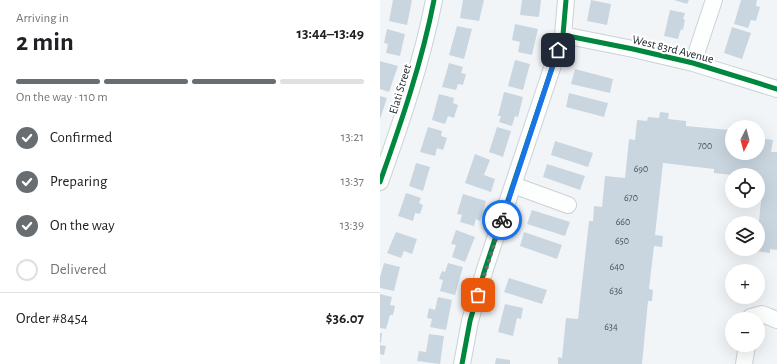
<!DOCTYPE html>
<html lang="en">
<head>
<meta charset="utf-8">
<style>
	body { margin:0; font-family:"Alegreya Sans",sans-serif; background:#f2f2f2; color:#202124; height:100vh; display:flex; flex-direction:column; font-size:15px; white-space:nowrap }
	* { box-sizing:border-box; margin:0 }
	p { font-size:13px; color:#757577 }
	.icon { flex:none; width:22px; height:22px; fill:none; stroke:currentColor; stroke-width:2; stroke-linecap:round; stroke-linejoin:round }
	.map { position:relative; flex:1; overflow:hidden }
	.details { display:flex; flex-direction:column; background:#fff; width:380px }
	.details>* { flex:none }
	.needle { width:26px; rotate:186deg }
	.fabs { position:absolute; left:345px; top:120px; display:grid; gap:8px }
	.fabs a { display:grid; place-items:center; width:40px; height:40px; border-radius:50%; background:#fff; box-shadow:0 4px 16px #0002; font-size:20px }
	.pin { position:absolute; display:grid; place-items:center; width:34px; height:34px; color:#fff; margin:-17px; border-radius:8px; box-shadow:0 2px 6px #0006 }
	.courier { position:absolute; display:grid; place-items:center; width:40px; height:40px; margin:-20px; border:3px solid #1a73e8; border-radius:50%; background:#fff; color:#222; box-shadow:0 1px 5px #0007 }
	.summary em { font-style:normal; font-weight:700 }
	.summary div { display:flex; flex-direction:column-reverse }
	.summary { display:flex; align-items:center; justify-content:space-between; height:68px; padding:0 16px }
	h1 { font-size:26px; font-weight:700; line-height:30px }
	.bar { display:grid; grid-template-columns:repeat(4,1fr); gap:6px 4px; align-content:center; height:48px; padding:0 16px }
	.bar i { height:5px; border-radius:3px; background:#e0e0e0 }
	.bar .current { background:#686d72 }
	.bar p { grid-column:span 4 }
	.line { display:flex; align-items:center; gap:10px; padding:0 16px; border-top:1px solid #e0e0e0 }
	.line div { flex:1 }
	ol { padding:0 16px; list-style:none }
	li { display:flex; align-items:center; gap:12px; height:44px }
	li p { margin-inline-start:auto }
	li .icon { padding:4px; border-radius:50%; background:#686d72; color:#fff; stroke-width:4 }
	li:last-child { color:#757577 }
	li i { width:22px; height:22px; border:2px solid #e0e0e0; border-radius:50% }
	main { display:flex; flex:1; min-height:0 }
	.map>svg:first-child { display:block }
	.building { fill:#c9d6e0 }
	.lines { fill:none; stroke-linecap:round; stroke-linejoin:round }
	.minor-casing { stroke:#cbd1d5; stroke-width:18 }
	.minor { stroke:#fdfefe; stroke-width:16 }
	.cycleway-casing { stroke:#fff; stroke-width:8 }
	.cycleway { stroke:#00873e; stroke-width:5 }
	.done { stroke:#686d72; stroke-width:4; stroke-dasharray:0 7.2 }
	.route { stroke:#1a73e8; stroke-width:5 }
	.labels { text-anchor:middle; dominant-baseline:central; stroke-width:4; stroke-linejoin:round; paint-order:stroke }
	.number-label { font-size:10px; fill:#485058 }
	.street-label { font-size:12px; fill:#1d242a; stroke:#fff }
</style>
</head>
<body>
<main>
<section class="details">
<div class="summary"><div><h1>2 min</h1><p>Arriving in</p></div><em>13:44–13:49</em></div>
<div class="bar"><i class="current"></i><i class="current"></i><i class="current"></i><i></i><p>On the way · 110 m</p></div>
<ol>
<li><svg class="icon" aria-label="check" viewBox="0 0 24 24"><path d="M5 12l5 5 9-10"/></svg>Confirmed<p>13:21</p></li>
<li><svg class="icon" aria-label="check" viewBox="0 0 24 24"><path d="M5 12l5 5 9-10"/></svg>Preparing<p>13:37</p></li>
<li><svg class="icon" aria-label="check" viewBox="0 0 24 24"><path d="M5 12l5 5 9-10"/></svg>On the way<p>13:39</p></li>
<li><i></i>Delivered</li>
</ol>
<div class="line" style="height:52px"><div>Order #8454</div><b>$36.07</b></div>
</section>
<div class="map">
<svg width="397" height="364" viewBox="0 0 397 364">
	<rect width="100%" height="100%" fill="#f2f5f8"/>
	<path class="building" d="M13,0H32L27,25L9,21Z
		M83,0H104L99,21L80,18Z
		M142,0H161L159,17L140,15Z
		M211,0L231,4L227,25L207,21Z
		M294,0H309L307,4Z
		M361,0H377L376,6L380,7L376,21L371,20L368,28L354,24Z
		M290,10L305,13L303,19L305,20L303,30L301,29L298,39L284,36Z
		M135,24L158,29L152,55L138,52L140,42L132,40Z
		M77,26L92,29L84,59L69,55Z
		M352,27L371,33L362,59L344,53Z
		M7,29L25,34L20,56L6,53L8,44L4,43Z
		M135,60L150,64L143,90L128,86Z
		M0,61L18,66L9,92L0,89Z
		M69,63L83,67L81,73L86,74L83,85L78,84L76,90L62,87Z
		M195,69L233,79L230,93L191,84Z
		M124,92L143,97L138,117L135,116L132,126L119,122L121,116H118Z
		M189,93L228,103L224,117L186,107Z
		M59,94L74,98L73,103L78,105L74,118L68,116L65,124L52,120Z
		M0,96L7,98L0,119Z
		M280,112L289,113L288,119L306,121V126L350,130L349,135H352V153H378V138L393,140L391,152H397V250L390,249V253L376,251V249H378V230L383,182H380V178H378V175H352L334,173V169L283,163L275,235L283,236L282,247L274,246L269,289L273,290L272,301H268L262,364H178V357L182,358L186,318L198,319L209,221H213L214,206L222,207L225,176L245,178L249,139L255,140L257,120L267,121L268,117L279,118Z
		M48,127L62,131L61,136L67,138L63,150L57,148L55,156L40,152Z
		M117,127L131,131L123,157L109,152Z
		M175,141L213,153L208,167L171,155Z
		M95,154L110,160L104,175L115,179L111,192L85,183Z
		M36,163L50,167L43,191L29,186Z
		M167,164L205,176L200,190L163,177Z
		M26,193L41,198L39,203L43,205L40,214L35,213L33,221L18,216Z
		M83,194L106,201L100,221L96,219L94,226L80,222L82,215L77,214Z
		M152,210L190,222L185,236L147,224Z
		M76,230L95,237L85,262L72,257L76,245L71,244Z
		M16,232L37,239L32,254L24,251L21,258L7,253Z
		M144,232L182,245L177,259L140,246Z
		M4,263L20,267L14,291L0,288V277Z
		M68,263L83,267L75,295L60,291L63,280L59,279L62,271L65,272Z
		M129,278L167,290L162,304L124,292Z
		M0,294L12,297L10,305L15,306L13,315H10L6,329L0,328Z
		M58,297L72,300L66,330L50,327L52,319L47,318L49,308L55,310Z
		M125,304L143,308L141,319L137,318L133,336L118,332Z
		M0,333H2L1,343H0Z
		M49,334L64,336L60,364L37,361L39,351L46,352Z
		M0,345L6,346L4,355L0,354Z
		M116,358L130,360V364H115Z"/>
	<g class="lines">
		<g class="minor-casing">
			<path id="minor" d="M183,35L253,49L313,63L397,89
				M313,63L334,0
				M0,182C21,123 42,62 54,0
				M133,185L188,205
				M371,319V317L382,314L397,320
				M82,364L90,321L105,269L183,35L186,0
				M364,364L367,345"/>
		</g>
		<use href="#minor" class="minor"/>
		<g class="cycleway-casing">
			<path id="cycleway" d="M183,35L253,49L313,63L397,89
				M0,182C21,123 42,62 54,0
				M82,364L90,321L105,269L183,35L186,0"/>
		</g>
		<use href="#cycleway" class="cycleway"/>
	</g>
	<g class="lines">
		<path class="done" d="M98,295L122,220"/>
		<path class="route" d="M122,220L178,50"/>
	</g>
	<g class="labels">
		<g class="number-label">
			<text x="325" y="146">700</text>
			<text x="261" y="169">690</text>
			<text x="251" y="198">670</text>
			<text x="243" y="222">660</text>
			<text x="242" y="241">650</text>
			<text x="237" y="267">640</text>
			<text x="236" y="291">636</text>
			<text x="231" y="327">634</text>
		</g>
		<g class="street-label">
			<text transform="translate(293 49) rotate(14)">West 83rd Avenue</text>
			<text transform="translate(20 89) rotate(-73)">Elati Street</text>
		</g>
	</g>
</svg>
<div class="fabs">
<a><svg class="needle" viewBox="-14 -14 28 28"><path d="M0-13l5 13h-10z" fill="#e53935"/><path d="M0 13l5-13h-10z" fill="#757577"/></svg></a>
<a><svg class="icon" aria-label="locate" viewBox="0 0 24 24"><circle cx="12" cy="12" r="6"/><path d="M12 2v4M12 18v4M2 12h4M18 12h4"/></svg></a>
<a><svg class="icon" aria-label="layers" viewBox="0 0 24 24"><path d="M12 4l9 5-9 5-9-5zM3 14l9 5 9-5"/></svg></a>
<a>+</a>
<a>−</a>
</div>
<div class="pin" style="left:98px;top:295px;background:#ea580c"><svg class="icon" aria-label="bag" viewBox="0 0 24 24"><path d="M5 8h14l-1 12H6zM9 8a3 3 0 0 1 6 0"/></svg></div>
<div class="pin" style="left:178px;top:50px;background:#1f2937"><svg class="icon" aria-label="home" viewBox="0 0 24 24"><path d="M3 11l9-7 9 7M6 9v11h12V9"/></svg></div>
<div class="courier" style="left:122px;top:220px"><svg class="icon" aria-label="bike" viewBox="0 0 24 24"><circle cx="6" cy="16" r="4"/><circle cx="18" cy="16" r="4"/><path d="M6 16l4-8h5l3 8M10 8l3 8H6M13 5h3"/></svg></div>
</div>
</main>
</body>
</html>
